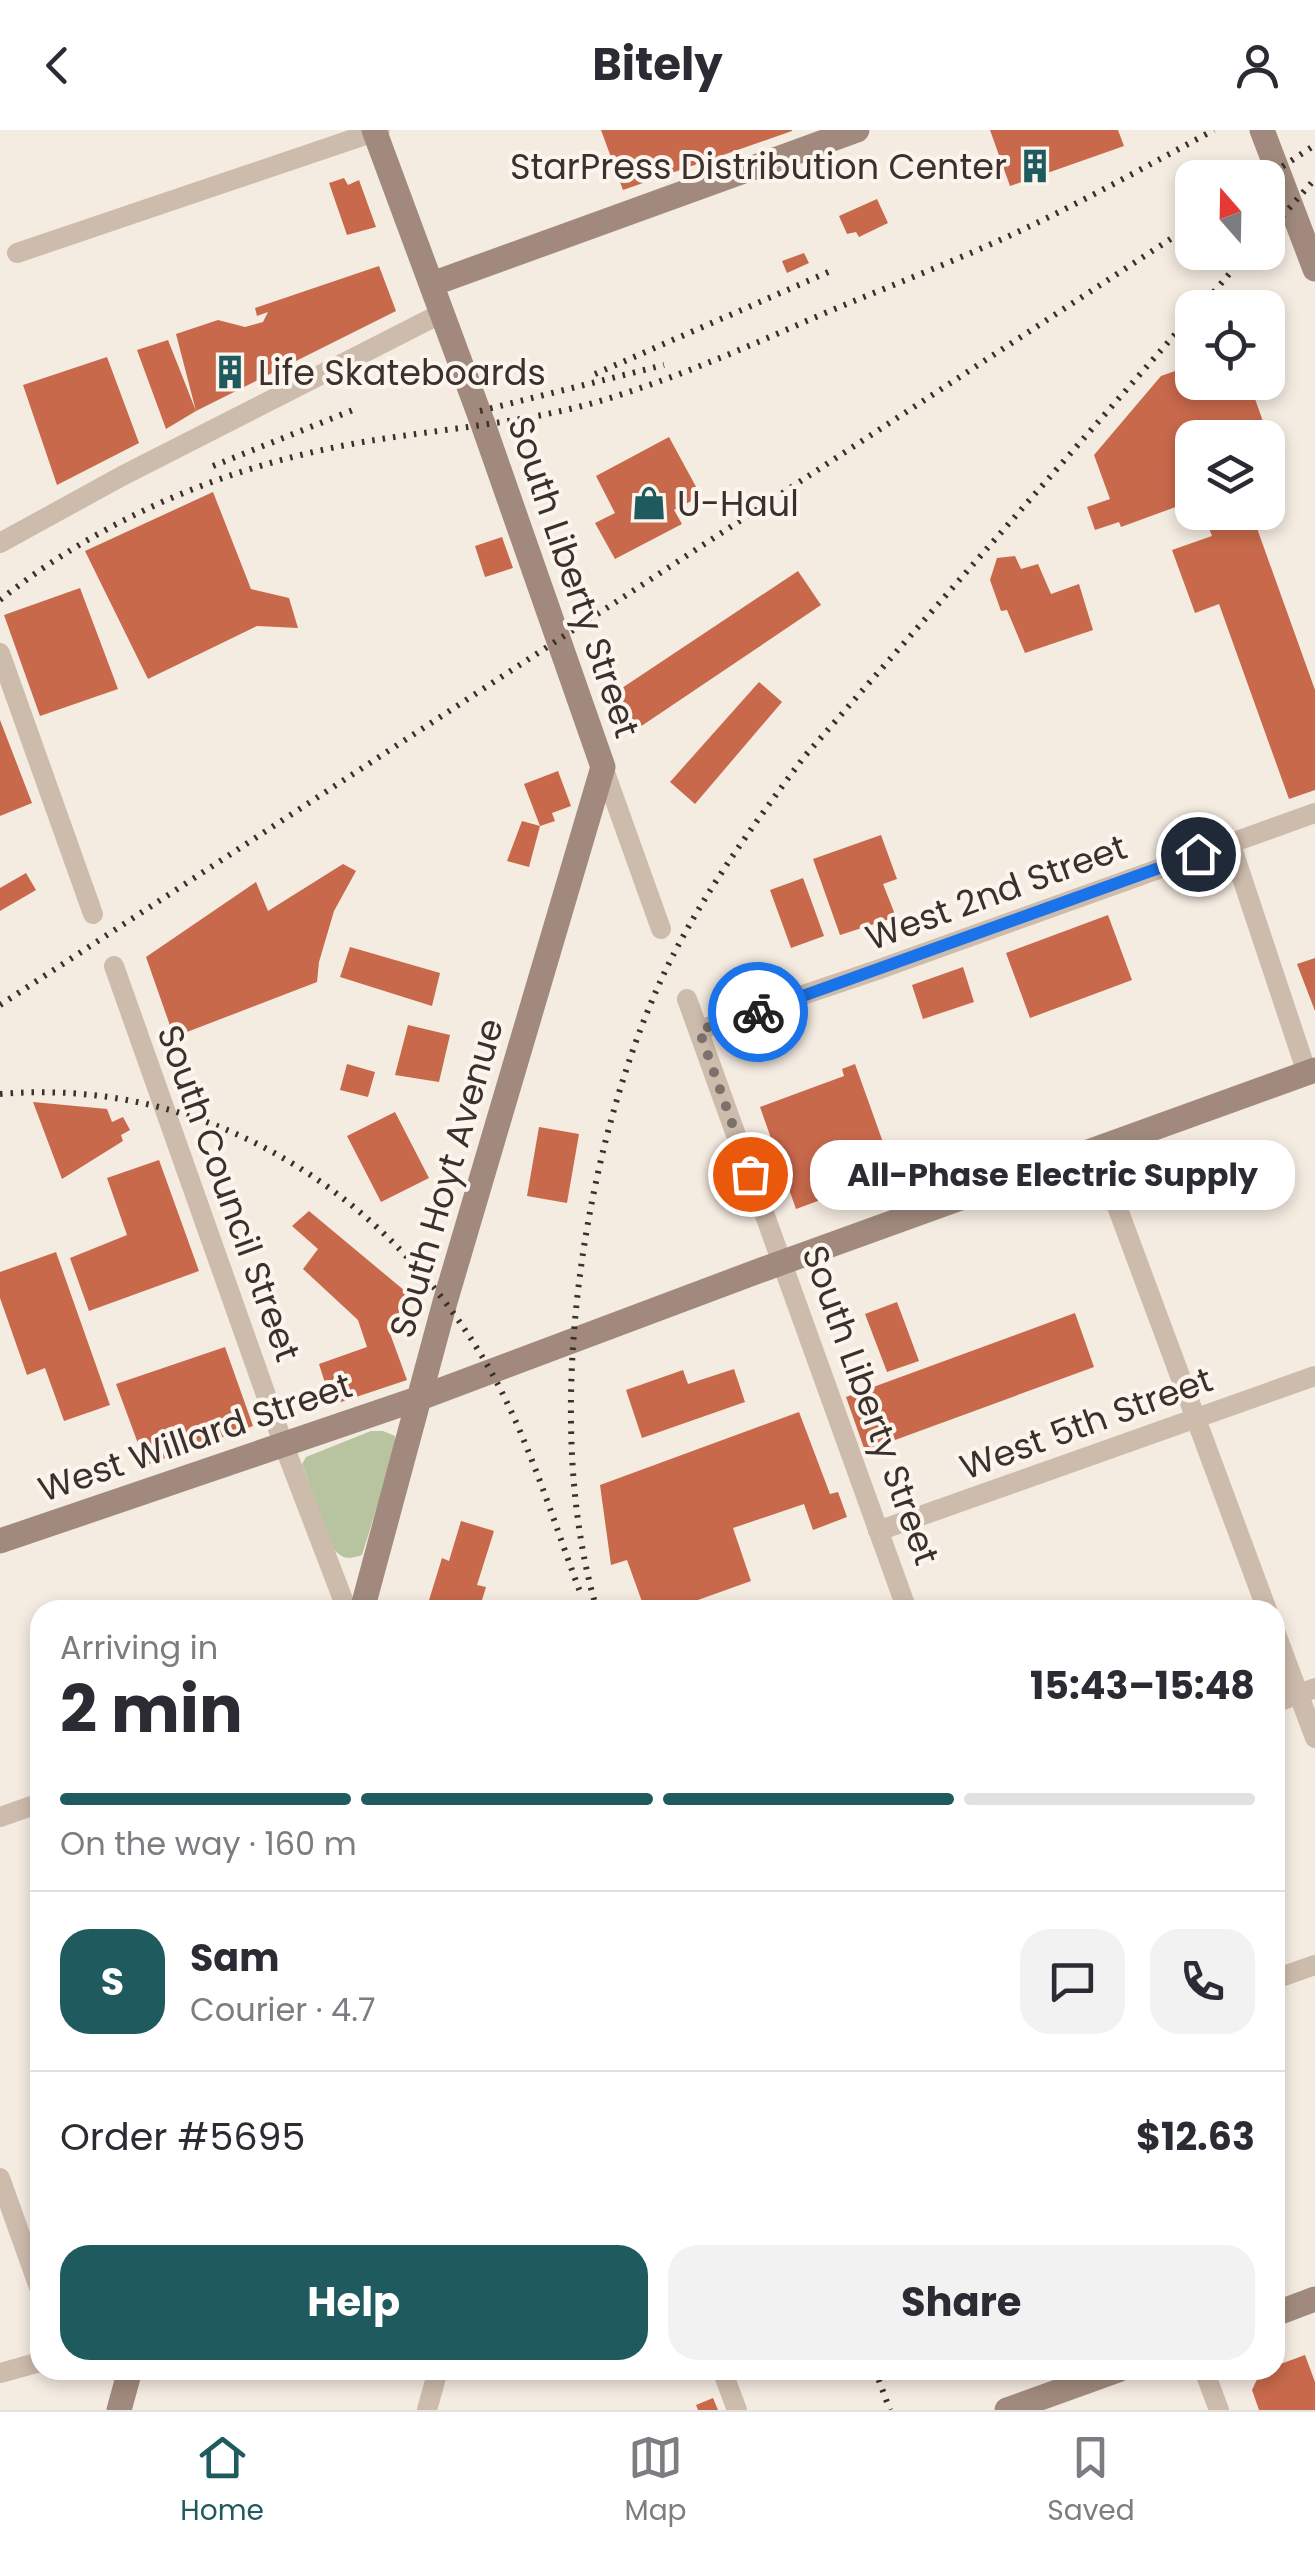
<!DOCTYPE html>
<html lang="en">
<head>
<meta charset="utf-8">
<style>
	body { margin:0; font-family:Poppins,sans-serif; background:#f2f2f3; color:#2b2b33; height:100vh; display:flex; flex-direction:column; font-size:38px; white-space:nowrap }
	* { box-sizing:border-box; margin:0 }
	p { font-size:32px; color:#7c7c81 }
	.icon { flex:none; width:55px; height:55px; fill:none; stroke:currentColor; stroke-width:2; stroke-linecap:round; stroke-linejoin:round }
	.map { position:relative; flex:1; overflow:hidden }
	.drawer { position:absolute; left:30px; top:1470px; width:1255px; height:780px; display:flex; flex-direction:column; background:#fff; border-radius:30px; box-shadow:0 5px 15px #0003 }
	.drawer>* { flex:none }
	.needle { width:65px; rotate:340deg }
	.tools { position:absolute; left:1175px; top:30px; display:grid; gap:20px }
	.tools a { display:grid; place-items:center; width:110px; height:110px; border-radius:20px; background:#fff; box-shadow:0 5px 15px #0003; font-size:50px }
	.pin { position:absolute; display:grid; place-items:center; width:85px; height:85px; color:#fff; margin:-42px; border:5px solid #fff; border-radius:50%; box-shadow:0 2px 10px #0007 }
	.courier { position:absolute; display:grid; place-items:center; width:100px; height:100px; margin:-50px; border:8px solid #1a73e8; border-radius:50%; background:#fff; color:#222; box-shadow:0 2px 12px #0007 }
	.bubble { position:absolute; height:70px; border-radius:30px; background:#fff; box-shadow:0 5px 15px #0003; font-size:32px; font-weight:700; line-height:70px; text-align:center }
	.head em { font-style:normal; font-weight:700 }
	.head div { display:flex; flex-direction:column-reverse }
	.head { display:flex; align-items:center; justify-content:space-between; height:170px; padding:0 30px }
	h1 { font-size:65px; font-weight:700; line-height:75px }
	.bar { display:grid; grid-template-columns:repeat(4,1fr); gap:15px 10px; align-content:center; height:120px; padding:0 30px }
	.bar i { height:12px; border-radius:8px; background:#e1e1e2 }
	.bar .active { background:#1f5a5e }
	.bar p { grid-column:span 4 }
	.line { display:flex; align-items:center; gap:25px; padding:0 30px; border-top:2px solid #e1e1e2 }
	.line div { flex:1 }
	.round { display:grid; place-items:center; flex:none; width:105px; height:105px; border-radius:30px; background:#f2f2f3 }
	.button { display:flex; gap:20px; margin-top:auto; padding:20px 30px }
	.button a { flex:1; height:115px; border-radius:30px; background:#1f5a5e; color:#fff; font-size:40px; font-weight:700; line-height:115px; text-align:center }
	.button a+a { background:#f2f2f3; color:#2b2b33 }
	header { display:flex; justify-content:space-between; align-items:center; height:130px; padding:0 30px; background:#fff; font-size:45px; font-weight:700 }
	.tabs { display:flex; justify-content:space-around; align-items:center; height:140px; border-top:2px solid #e1e1e2; background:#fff; font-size:28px; color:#7c7c81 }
	.tabs a { display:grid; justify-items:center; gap:5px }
	.tabs .active { color:#1f5a5e }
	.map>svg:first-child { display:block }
	.green { fill:#b8c4a0 }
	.building { fill:#c8694b }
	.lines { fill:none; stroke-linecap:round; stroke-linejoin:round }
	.street { stroke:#cdbbac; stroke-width:20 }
	.secondary { stroke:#a18a7d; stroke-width:25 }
	.rail { stroke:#3b302b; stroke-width:6; stroke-dasharray:2.5 8; stroke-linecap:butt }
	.done { stroke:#7c716b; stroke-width:10; stroke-dasharray:0 18 }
	.route { stroke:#1a73e8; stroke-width:12 }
	.labels { text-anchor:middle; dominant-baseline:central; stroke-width:8; stroke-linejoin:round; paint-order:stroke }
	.poi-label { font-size:35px; fill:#3b302b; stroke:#fbf5ee; text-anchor:start }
	.street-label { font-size:35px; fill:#3b302b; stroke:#fbf5ee }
</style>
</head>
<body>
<header><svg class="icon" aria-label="back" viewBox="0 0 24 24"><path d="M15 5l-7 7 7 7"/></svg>Bitely<svg class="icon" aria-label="person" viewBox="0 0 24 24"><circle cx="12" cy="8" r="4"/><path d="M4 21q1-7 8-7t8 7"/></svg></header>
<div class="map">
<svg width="1315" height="2280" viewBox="0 0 1315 2280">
	<rect width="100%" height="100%" fill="#f4ebe1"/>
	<path class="green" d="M371,1301H383L395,1306L396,1316L362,1425C347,1430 342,1429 332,1417L302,1334L306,1327Z"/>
	<path class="building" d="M601,0H792V1L623,60Z
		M990,0H1118L1124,16L1010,56Z
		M344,48L348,55L359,50L376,97L347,105L329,53Z
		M877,69L888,93L859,107L856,102L847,104L839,86Z
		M804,123L809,133L787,143L782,131Z
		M379,136L396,181L196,281L176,204L218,190L245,197L263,192L268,182L257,186L255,178Z
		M168,210L196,281L166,299L137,220Z
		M107,227L139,313L57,355L23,255Z
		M1192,235V252H1211L1200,257L1202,265L1238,252H1249L1281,342L1268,347V308H1192V371L1121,397L1119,392L1095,400L1087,377L1110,369L1094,325L1161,246Z
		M669,307L701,366L674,380L682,394L615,429L595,393L615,383L596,346Z
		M213,362L251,459L289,468L298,498L257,496L148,549L85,421Z
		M1203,382H1237L1241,395L1254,390L1315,560V660L1289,669L1219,474L1195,483L1172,420L1212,406Z
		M502,407L513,438L485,447L475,416Z
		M1015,426L1021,439L1038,434L1051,464L1079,454L1093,500L1025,523L1007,480L1001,481L990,450L997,428Z
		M798,441L821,475L631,603L607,568Z
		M80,458L118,559L40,586L4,485Z
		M759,552L782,572L695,674L670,652Z
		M0,590L32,673L0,686Z
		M558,641L571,676L552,683L555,691L540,696L524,654Z
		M522,691L540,696L529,737L507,731Z
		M881,705L897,749L883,754L896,787L840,805L813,729Z
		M343,734L356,741L334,781L319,832L317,852L174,907L146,827L256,752L268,781Z
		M26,743L36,760L0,781V758Z
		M803,748L824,806L791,818L770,760Z
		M1108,785L1132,850L1030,888L1006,823Z
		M350,817L440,843L432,876L340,847Z
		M1315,828V881L1297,834Z
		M963,837L974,872L923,889L912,855Z
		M408,895L450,905L439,952L395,945Z
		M347,934L375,942L368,967L340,960Z
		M855,934L894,1043L796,1079L760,977L844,946L842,939Z
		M33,972L107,979L112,992L123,987L130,1000L121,1005L123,1011L62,1049Z
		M395,982L429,1048L381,1072L347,1006Z
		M539,997L579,1004L567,1073L527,1066Z
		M159,1030L199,1141L89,1181L70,1128L127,1105L107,1048Z
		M309,1081L411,1166L388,1198L407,1250L332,1275L319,1234L367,1217L358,1190L303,1139L318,1119L292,1096Z
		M56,1122L110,1275L64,1291L45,1238L27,1245L0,1168V1142Z
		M897,1172L919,1231L887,1242L865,1184Z
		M1075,1183L1094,1237L865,1321L846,1267Z
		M225,1217L253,1296L146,1335L116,1254Z
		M734,1239L745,1272L642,1308L626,1260L683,1240L688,1254Z
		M799,1282L830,1364L838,1362L847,1387L813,1400L804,1374L733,1398L751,1451L670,1480H645L627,1430L611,1435L600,1355Z
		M461,1391L494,1401L477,1455L486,1457L479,1480H426L442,1428L449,1431Z
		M1305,2225L1315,2252V2280H1259L1252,2260L1261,2241L1275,2240V2236Z
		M713,2268L718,2280H698L696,2275Z"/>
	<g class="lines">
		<path class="street" d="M17,123L380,0
			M0,413L122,346L442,183
			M0,523L93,784
			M603,637L661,799
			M1230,712L1307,943
			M114,836L283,1313L347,1480
			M687,869L907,1480
			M699,900L877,840L1315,683
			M1096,1020L1267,1480
			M878,1401L1315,1246
			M1275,1501L1315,1608
			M1275,1573L1315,1558
			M0,1687L40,1673
			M1275,1849L1315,1835
			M0,2048L40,2160
			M722,2240L737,2280
			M1204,2240L1219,2280
			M0,2243L40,2232
			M427,2280L438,2240"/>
		<path class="secondary" d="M1262,0L1315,139
			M432,154L857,0
			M0,1411L420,1268L764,1139L1315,940
			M362,1480L445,1172L603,637L483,294L374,0
			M1275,2184L1315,2169
			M119,2280L130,2240
			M1007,2280L1118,2240"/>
		<path class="rail" d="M1265,48L1315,15
			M1268,102L1315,49
			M1200,178L1248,122
			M595,244L833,140
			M480,281L664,235
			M213,336L353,280
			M0,470C105,386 230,335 363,312C439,299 518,294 593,273C673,250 749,216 825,183C892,155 961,129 1026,98C1090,68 1152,33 1214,0
			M0,875L1192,95
			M0,964C200,947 377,1055 480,1223C526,1297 551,1386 582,1467
			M597,1480C541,1293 581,1026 661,850C698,770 751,698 804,627L1192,185
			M875,2240L890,2280"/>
	</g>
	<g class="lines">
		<path class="done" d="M750,1044L699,900L758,882"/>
		<path class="route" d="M758,882L1198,724"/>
	</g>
	<defs>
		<g id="building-bare" transform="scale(2.7)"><path d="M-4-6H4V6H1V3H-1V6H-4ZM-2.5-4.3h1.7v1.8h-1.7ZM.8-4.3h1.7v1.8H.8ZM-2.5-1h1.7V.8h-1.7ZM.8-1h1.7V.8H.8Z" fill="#1f5a5e" stroke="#fbf5ee" stroke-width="2.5" paint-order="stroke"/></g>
		<g id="shop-bare" transform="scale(2.7)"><path d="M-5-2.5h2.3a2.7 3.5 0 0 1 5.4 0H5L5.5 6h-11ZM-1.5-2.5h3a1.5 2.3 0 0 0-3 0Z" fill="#1f5a5e" stroke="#fbf5ee" stroke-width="2.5" paint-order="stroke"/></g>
	</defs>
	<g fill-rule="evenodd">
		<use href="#building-bare" x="1035" y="36"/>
		<use href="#building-bare" x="230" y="242"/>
		<use href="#shop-bare" x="649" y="373"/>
	</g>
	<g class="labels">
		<g class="poi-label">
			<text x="1007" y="36" text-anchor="end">StarPress Distribution Center</text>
			<text x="258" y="242">Life Skateboards</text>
			<text x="677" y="373">U-Haul</text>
		</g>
		<g class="street-label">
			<text transform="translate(574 447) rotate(71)">South Liberty Street</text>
			<text transform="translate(996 762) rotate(-20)">West 2nd Street</text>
			<text transform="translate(446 1048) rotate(-74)">South Hoyt Avenue</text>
			<text transform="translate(229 1063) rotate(70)">South Council Street</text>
			<text transform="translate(871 1275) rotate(70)">South Liberty Street</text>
			<text transform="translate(1086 1293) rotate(-20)">West 5th Street</text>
			<text transform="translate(195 1307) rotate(-19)">West Willard Street</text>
		</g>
	</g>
</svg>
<div class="tools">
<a><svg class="needle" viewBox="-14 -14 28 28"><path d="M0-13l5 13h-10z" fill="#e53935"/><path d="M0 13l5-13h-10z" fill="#7c7c81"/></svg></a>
<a><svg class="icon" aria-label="locate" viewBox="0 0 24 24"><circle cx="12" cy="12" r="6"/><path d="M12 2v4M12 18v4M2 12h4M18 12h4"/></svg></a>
<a><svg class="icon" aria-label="layers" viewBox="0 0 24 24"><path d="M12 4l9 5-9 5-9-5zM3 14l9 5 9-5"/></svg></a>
</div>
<div class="pin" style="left:750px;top:1044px;background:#ea580c"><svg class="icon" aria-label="bag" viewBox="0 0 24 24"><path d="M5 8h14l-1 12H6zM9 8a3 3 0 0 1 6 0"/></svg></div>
<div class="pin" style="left:1198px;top:724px;background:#1f2937"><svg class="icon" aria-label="home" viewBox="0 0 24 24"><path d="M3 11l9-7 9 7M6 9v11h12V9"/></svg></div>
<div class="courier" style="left:758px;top:882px"><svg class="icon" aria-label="bike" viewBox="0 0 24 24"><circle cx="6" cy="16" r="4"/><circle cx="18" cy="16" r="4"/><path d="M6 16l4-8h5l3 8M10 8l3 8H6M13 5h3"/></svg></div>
<div class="bubble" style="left:810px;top:1010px;width:485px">All-Phase Electric Supply</div>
<section class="drawer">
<div class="head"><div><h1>2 min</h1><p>Arriving in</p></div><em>15:43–15:48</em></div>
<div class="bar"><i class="active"></i><i class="active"></i><i class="active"></i><i></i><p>On the way · 160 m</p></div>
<div class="line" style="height:180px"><b class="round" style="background:#1f5a5e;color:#fff">S</b><div><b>Sam</b><p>Courier · 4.7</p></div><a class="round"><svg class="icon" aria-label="chat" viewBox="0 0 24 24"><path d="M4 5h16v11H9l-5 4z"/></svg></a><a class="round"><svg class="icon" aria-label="phone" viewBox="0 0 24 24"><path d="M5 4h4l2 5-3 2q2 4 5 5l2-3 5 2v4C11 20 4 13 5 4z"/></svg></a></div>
<div class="line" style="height:130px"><div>Order #5695</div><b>$12.63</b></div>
<div class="button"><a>Help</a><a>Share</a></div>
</section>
</div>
<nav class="tabs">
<a class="active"><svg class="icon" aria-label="home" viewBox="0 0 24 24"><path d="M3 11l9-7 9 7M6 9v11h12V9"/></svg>Home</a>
<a><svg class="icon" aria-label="map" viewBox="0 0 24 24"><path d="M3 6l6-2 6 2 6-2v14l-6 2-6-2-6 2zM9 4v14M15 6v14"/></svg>Map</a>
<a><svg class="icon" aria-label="saved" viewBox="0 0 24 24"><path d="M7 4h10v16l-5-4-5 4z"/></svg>Saved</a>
</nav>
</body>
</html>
